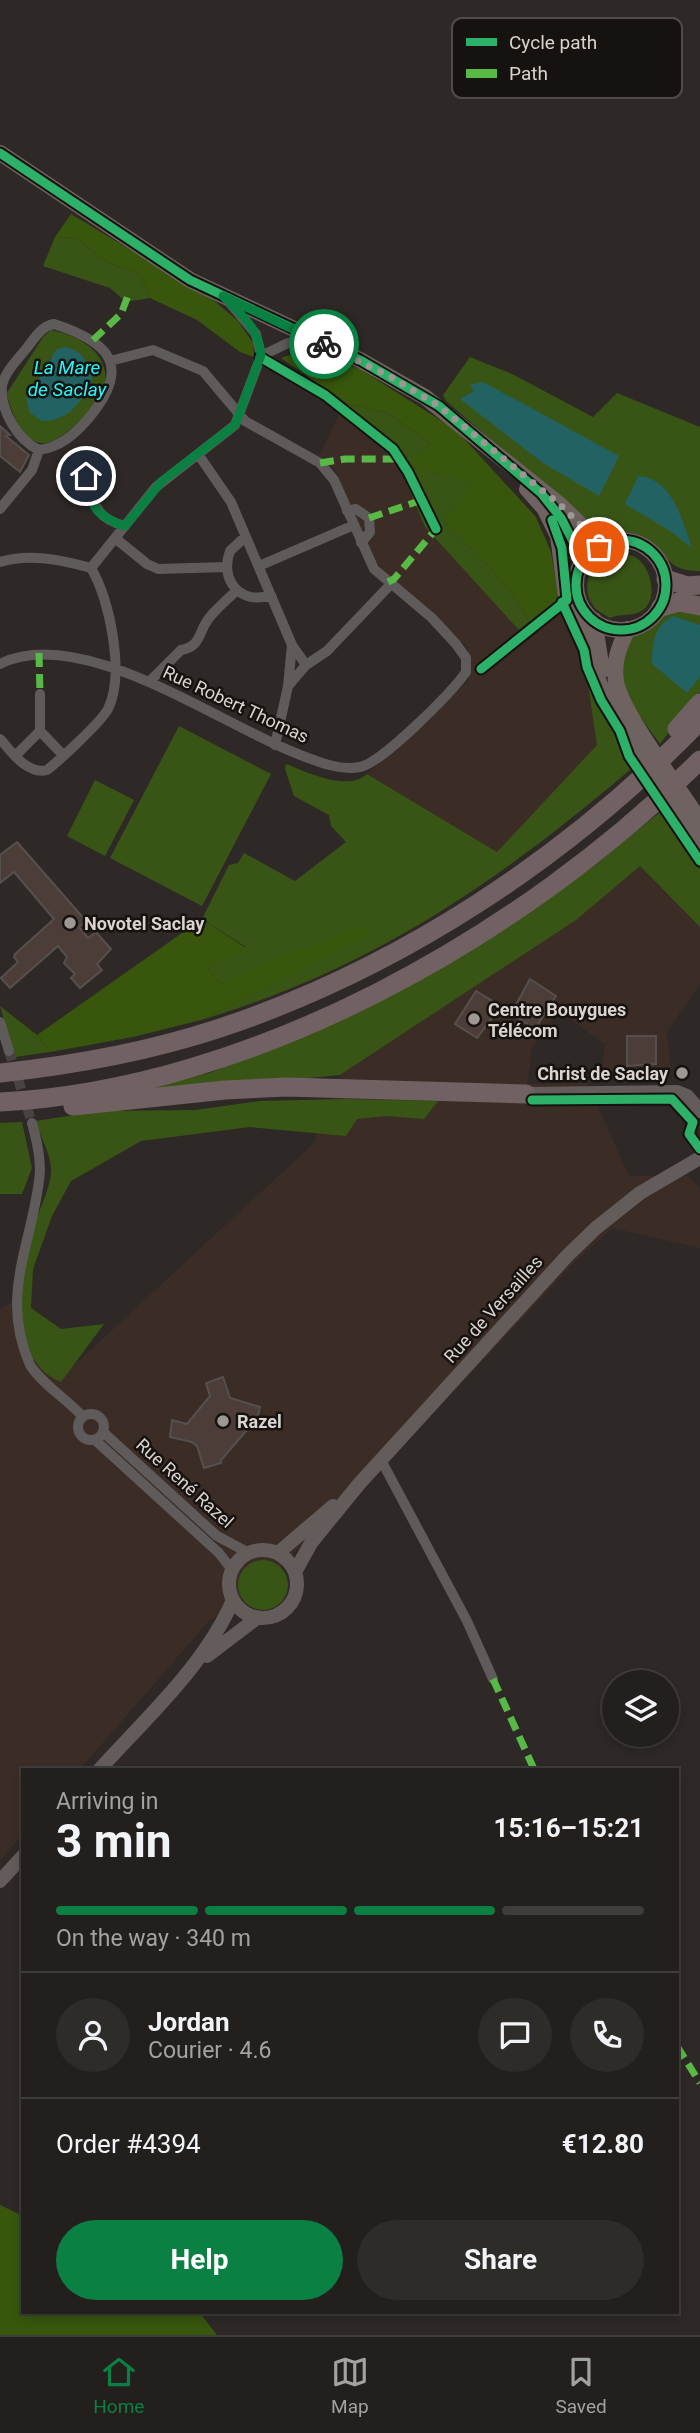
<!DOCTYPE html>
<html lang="en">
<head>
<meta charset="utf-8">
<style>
	body { margin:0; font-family:Roboto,sans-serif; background:#2e2c29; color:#f1f3f6; height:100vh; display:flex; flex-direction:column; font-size:26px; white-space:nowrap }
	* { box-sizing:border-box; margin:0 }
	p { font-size:23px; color:#a2a2a3 }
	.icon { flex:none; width:38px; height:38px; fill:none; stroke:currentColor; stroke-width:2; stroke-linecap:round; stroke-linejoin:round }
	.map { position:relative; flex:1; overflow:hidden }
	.details { position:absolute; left:21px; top:1768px; width:658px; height:546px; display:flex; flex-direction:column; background:#221f1c; border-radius:0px; box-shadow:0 4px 10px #0003,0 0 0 2px #3f3d3b }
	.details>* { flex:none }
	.buttons { position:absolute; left:602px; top:1670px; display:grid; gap:14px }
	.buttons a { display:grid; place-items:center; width:77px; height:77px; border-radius:50%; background:#221f1c; box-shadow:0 4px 10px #0003,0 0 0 2px #3f3d3b; font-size:35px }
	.pin { position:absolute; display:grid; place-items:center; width:60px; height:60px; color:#fff; margin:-30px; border:4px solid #fff; border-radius:50%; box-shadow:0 2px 7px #0007 }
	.courier { position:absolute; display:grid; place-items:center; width:70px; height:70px; margin:-35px; border:5px solid #0b8043; border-radius:50%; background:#fff; color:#222; box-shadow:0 2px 9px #0007 }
	.overview em { font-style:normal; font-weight:700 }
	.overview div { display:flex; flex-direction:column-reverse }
	.overview { display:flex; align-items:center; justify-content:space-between; height:119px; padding:0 35px }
	h1 { font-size:46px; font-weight:700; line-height:52px }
	.bar { display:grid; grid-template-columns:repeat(4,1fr); gap:10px 7px; align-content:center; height:84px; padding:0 35px }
	.bar i { height:9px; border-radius:5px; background:#3f3d3b }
	.bar .selected { background:#0b8043 }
	.bar p { grid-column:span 4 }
	.line { display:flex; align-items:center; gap:18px; padding:0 35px; border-top:2px solid #3f3d3b }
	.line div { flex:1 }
	.round { display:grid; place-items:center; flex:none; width:74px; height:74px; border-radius:37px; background:#2e2c29 }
	.action { display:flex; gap:14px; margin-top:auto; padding:14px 35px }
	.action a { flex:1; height:80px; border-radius:42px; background:#0b8043; color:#fff; font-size:28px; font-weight:700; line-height:80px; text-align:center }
	.action a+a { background:#2e2c29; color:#f1f3f6 }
	.tabs { display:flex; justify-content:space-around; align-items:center; height:98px; border-top:2px solid #3f3d3b; background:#221f1c; font-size:19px; color:#a2a2a3 }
	.tabs a { display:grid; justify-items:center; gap:4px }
	.tabs .selected { color:#0b8043 }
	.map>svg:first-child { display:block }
	.built { fill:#3b2c26 }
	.green { fill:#395516; fill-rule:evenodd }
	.forest { fill:#38570d }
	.water { fill:#226263 }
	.building { fill:#4d3d38; stroke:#55504e; stroke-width:2 }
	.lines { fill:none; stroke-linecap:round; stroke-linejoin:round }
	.street-tunnel { stroke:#484240; stroke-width:10; stroke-dasharray:10 5; stroke-linecap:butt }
	.street { stroke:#5f5b5a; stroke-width:10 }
	.secondary { stroke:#645c5b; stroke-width:14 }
	.primary { stroke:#6f6362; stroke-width:16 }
	.highway { stroke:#716162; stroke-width:19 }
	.quiet { stroke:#58b947; stroke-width:7; stroke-dasharray:14 7; stroke-linecap:butt }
	.cycleway-casing { stroke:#161210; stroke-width:13 }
	.cycleway { stroke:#2db169; stroke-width:9 }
	.done { stroke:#9e9894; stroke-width:7; stroke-dasharray:0 12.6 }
	.route { stroke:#0b8043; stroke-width:9 }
	.poi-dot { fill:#9e9894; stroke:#161210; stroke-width:2.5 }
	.labels { text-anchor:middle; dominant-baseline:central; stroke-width:5; stroke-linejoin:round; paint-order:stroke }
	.street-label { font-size:18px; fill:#dad3d0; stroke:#161210 }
	.poi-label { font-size:18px; font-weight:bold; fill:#dad3d0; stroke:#161210; text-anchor:start }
	.water-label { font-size:19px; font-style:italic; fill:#2af4f8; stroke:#161210 }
	.key { fill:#161210; stroke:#514c4a; stroke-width:2 }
	.key-label { font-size:19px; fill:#dad3d0 }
</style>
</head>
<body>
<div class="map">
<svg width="700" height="2335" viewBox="0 0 700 2335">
	<rect width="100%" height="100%" fill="#2e2926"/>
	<path class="built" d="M341,411L395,457L425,527L520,630L559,599L587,678L597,745L497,852L367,774L468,681L472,664L467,648L435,614L385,573L373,559L336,471L319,456Z
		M640,866L700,927V984L667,1032L671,1070L602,1072L605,1044L558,1011L532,1048L527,1084L587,1083L629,1176H688L700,1188V1248L612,1228L576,1261L474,1370L262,1585L208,1622L80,1769H23V1834L0,1860V1309L16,1299L71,1368L313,1144L340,1075L576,920L586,908Z"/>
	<path class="green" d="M55,237L76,238L106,262L140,274L150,298L126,302L110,288L43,266Z
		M51,330C76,335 109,351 105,382C103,401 61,446 41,443C22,440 10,411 7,393L43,337ZM52,356L92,379L85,395L37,382Z
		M470,357L514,375L593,417L617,393L700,427V571C660,571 670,547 641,536C628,530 611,531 597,531L446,401L443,395Z
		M331,393L348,404L388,413L431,444L407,465L474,483L444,521C473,552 511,583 529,622L519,630L425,527L395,457L322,398Z
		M618,553C623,554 630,554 635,557C652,567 661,605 637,613C628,616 618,614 610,618C606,615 599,612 596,609C576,587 593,557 618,553Z
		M673,609L700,614V692L660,744L628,700L621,681L622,656L631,637L651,628L664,613Z
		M587,678L632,762L629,765L631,769C498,882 374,967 205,1019L368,934L220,984L207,967L246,947L202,919L229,865L238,863L244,853L295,881L346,842L331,826L329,815L294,796L285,769L286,764C307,772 347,792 367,774L497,852L597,745Z
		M179,726L271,774L202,906L110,858Z
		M95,780L134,800L105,856L67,836Z
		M660,812L691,849L700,869V927L640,866L576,920L340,1075L209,1088L136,1092L209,1073L256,1055L523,915L594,866Z
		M0,1006L37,1035L50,1052L15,1057Z
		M345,1099L438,1101L424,1119L386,1116L357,1119L346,1136L250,1127L141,1141L71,1181L52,1216L33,1269L31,1308L61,1329L104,1324L61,1382C16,1364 14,1300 22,1259C27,1232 49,1198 51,1172C52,1156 40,1136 35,1121L102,1111L195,1110L260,1101Z
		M22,1122L32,1168L22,1194H0V1123Z
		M238 1585a25 25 0 1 1 50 0a25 25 0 1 1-50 0Z"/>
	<path class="forest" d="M71,214L212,299L238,321L253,343L254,357L240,352L197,320L150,298L140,274L106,262L76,238L55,237Z
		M298,352L358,368L456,430L536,517L551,552L559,599L529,622C511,583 473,552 444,521L473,483L406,465L431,444L388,413L348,404L281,358Z
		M202,919L246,948L207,967L220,984L297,950L366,925L368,935L205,1019L133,1037L50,1052L37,1035Z
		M0,2205L23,2216V2312H199L217,2335H0Z"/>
	<path class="water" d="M64,347C81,349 89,362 92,379C84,401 67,422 42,421L30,413L26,399L56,350Z
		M483,382L619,456L599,496L543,463L460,399L474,391L470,385Z
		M638,476C673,478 682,521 692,548L670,531L625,504Z
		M673,616L700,625V677L687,693L652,664C652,643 654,626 673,616Z"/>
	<path class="building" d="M0,426L10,435L6,436L29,455L20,472L0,456Z
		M17,842L86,921L79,927L88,938L96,932L111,949L97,964L102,970L80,988L71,978L75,974L64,963L67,957L58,946L10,988L1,978L18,962L14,957L15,954L54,919L14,872L0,883V855Z
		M530,979L556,996L535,1029L511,1014Z
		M476,991L501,1006L477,1038L455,1024Z
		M627,1036H656V1064L627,1066Z
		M223,1377L230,1398L260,1407L256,1424L253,1423L221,1460V1463L204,1468L197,1446L192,1442L170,1437L172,1420L187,1424L210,1396L206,1383Z"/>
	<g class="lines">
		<path class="street-tunnel" d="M9,1051L32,1123"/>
		<path class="street" d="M54,324C113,343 131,368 88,419C74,435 60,447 39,450C18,440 0,411 2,386C4,373 18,359 26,349C34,339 41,326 54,324Z
			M261,356L288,343H318
			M198,454L231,502L292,645L306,665L288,686
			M86,476L93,486C92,509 102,520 125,526
			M0,509L32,470L39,450
			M347,511L356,509L369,518L370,532L361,543
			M245,537L230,551C219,580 241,606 271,595
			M115,538L147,564L158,569L226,567
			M0,562C30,553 62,560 91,568C110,599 125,675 108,709C101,722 60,760 47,770C27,775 12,752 0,739
			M259,566L354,525
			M91,568L156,487L235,425L261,356L256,334L230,303
			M0,664C81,623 221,725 298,754C316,761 339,771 360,767C382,763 452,692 466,672V658L456,644L432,618L374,569L334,480L320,463L245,421L203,371L153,350L110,361
			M306,665L327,651L391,584
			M149,682L181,650C201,646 198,634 207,621C214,610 227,600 236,591
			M40,731V694
			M275,745L288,686L292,645
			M16,755L40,731L63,755
			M0,1022L9,1051
			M32,1123C37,1142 42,1162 39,1181C30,1250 0,1296 30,1365C43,1385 67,1399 83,1417
			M78 1427a13 13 0 1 1 26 0a13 13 0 1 1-26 0Z
			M103,1432L217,1536L249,1553
			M95,1440L219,1553L232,1570
			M381,1460L467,1621L493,1679"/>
		<path class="secondary" d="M526,1094L677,1092L687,1096L700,1111
			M229 1584a34 34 0 1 1 68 0a34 34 0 1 1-68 0Z
			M278,1553L333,1506
			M295,1572L311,1543L359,1484L567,1256L596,1228L640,1193L700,1158
			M207,1656L257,1618
			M100,1769C147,1717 205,1665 233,1600
			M0,1881L23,1856"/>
		<path class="primary" d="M0,153L190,280L360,360L425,397L559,504L587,531L609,542
			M527,489L544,508L558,536L567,604L588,645L591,664L605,696L700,843
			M558,514L583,561
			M576 585a45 45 0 1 1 90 0a45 45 0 1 1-90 0Z
			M594,620L602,670
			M628,629C619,646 613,662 616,681C620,711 681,791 700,821"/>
		<path class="highway" d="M666,579L687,586L700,585
			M661,607L679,602L700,606
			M677,729L700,703
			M0,1073C74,1065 147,1052 217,1029C399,969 567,858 700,721
			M0,1102C253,1089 523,936 700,760
			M73,1106L225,1090L287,1087L526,1094"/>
		<path class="quiet" d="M93,340L121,314L129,293
			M320,463L345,459H399
			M369,518L422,500
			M388,582L394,579L436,529L434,525
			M39,653L40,694
			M493,1679L534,1769
			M677,2046L700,2083"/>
		<g class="cycleway-casing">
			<path id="cycleway" d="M0,153L190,280L360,360L439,406L541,493L561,518L583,561
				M260,357L325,395L393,449L408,472L436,529
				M576 585a45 45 0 1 1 90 0a45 45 0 1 1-90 0Z
				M562,602L584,650L587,667L601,700L620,731L629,756L700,861
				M481,669L567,600L562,548L552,520
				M532,1100L672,1099L693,1122L689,1134L700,1149"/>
		</g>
		<use href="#cycleway" class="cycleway"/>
	</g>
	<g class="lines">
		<path class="done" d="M324,344L391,377L439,406L559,504L587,531L609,542L599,547"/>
		<path class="route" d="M86,476C96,489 89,490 93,503C96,514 114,523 125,526L161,482L235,425L261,355C259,329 241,314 223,296L324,344"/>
	</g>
	<g class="poi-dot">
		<circle cx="70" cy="923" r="7"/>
		<circle cx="474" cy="1019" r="7"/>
		<circle cx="682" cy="1073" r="7"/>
		<circle cx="223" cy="1421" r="7"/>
	</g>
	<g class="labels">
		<g class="street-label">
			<text transform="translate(236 704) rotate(25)">Rue Robert Thomas</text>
			<text transform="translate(493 1309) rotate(-48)">Rue de Versailles</text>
			<text transform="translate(185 1483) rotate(42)">Rue René Razel</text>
		</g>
		<g class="poi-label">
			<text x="84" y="923">Novotel Saclay</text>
			<text x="488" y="1009">Centre Bouygues<tspan x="488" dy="21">Télécom</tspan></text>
			<text x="668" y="1073" text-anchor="end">Christ de Saclay</text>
			<text x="237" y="1421">Razel</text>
		</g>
		<g class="water-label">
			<text x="67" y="367">La Mare<tspan x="67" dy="22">de Saclay</tspan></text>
		</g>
	</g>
	<rect x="452" y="18" width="230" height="80" rx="10" class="key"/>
	<rect x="466" y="38" width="31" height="8" fill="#2db169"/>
	<rect x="466" y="69" width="31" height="9" fill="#58b947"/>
	<g class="key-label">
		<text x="509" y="49">Cycle path</text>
		<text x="509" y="80">Path</text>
	</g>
</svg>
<div class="buttons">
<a><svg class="icon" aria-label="layers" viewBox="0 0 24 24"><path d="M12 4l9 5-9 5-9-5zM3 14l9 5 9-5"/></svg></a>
</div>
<div class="pin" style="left:599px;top:547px;background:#ea580c"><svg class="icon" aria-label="bag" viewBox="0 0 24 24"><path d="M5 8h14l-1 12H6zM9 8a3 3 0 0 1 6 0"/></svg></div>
<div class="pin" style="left:86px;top:476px;background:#1f2937"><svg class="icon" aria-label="home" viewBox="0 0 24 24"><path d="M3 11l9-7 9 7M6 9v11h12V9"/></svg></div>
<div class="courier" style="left:324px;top:344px"><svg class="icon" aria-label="bike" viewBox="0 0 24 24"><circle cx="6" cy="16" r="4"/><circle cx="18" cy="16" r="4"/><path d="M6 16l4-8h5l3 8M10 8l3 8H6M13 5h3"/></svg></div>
<section class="details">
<div class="overview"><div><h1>3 min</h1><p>Arriving in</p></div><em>15:16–15:21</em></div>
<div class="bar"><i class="selected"></i><i class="selected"></i><i class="selected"></i><i></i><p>On the way · 340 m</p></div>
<div class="line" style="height:126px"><a class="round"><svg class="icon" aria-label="person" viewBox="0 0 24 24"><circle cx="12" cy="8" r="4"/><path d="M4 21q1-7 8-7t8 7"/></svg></a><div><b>Jordan</b><p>Courier · 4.6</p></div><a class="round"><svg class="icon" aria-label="chat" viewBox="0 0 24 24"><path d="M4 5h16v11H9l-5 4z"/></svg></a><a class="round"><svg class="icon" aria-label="phone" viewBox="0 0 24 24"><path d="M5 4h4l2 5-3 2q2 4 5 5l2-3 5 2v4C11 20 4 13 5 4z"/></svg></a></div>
<div class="line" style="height:91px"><div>Order #4394</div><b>€12.80</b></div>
<div class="action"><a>Help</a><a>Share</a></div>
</section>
</div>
<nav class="tabs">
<a class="selected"><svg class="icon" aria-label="home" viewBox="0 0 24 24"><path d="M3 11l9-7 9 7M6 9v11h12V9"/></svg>Home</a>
<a><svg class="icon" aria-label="map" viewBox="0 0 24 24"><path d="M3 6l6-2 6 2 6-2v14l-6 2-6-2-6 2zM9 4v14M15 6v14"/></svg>Map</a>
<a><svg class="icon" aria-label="saved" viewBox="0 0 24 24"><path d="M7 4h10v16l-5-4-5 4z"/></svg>Saved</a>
</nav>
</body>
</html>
